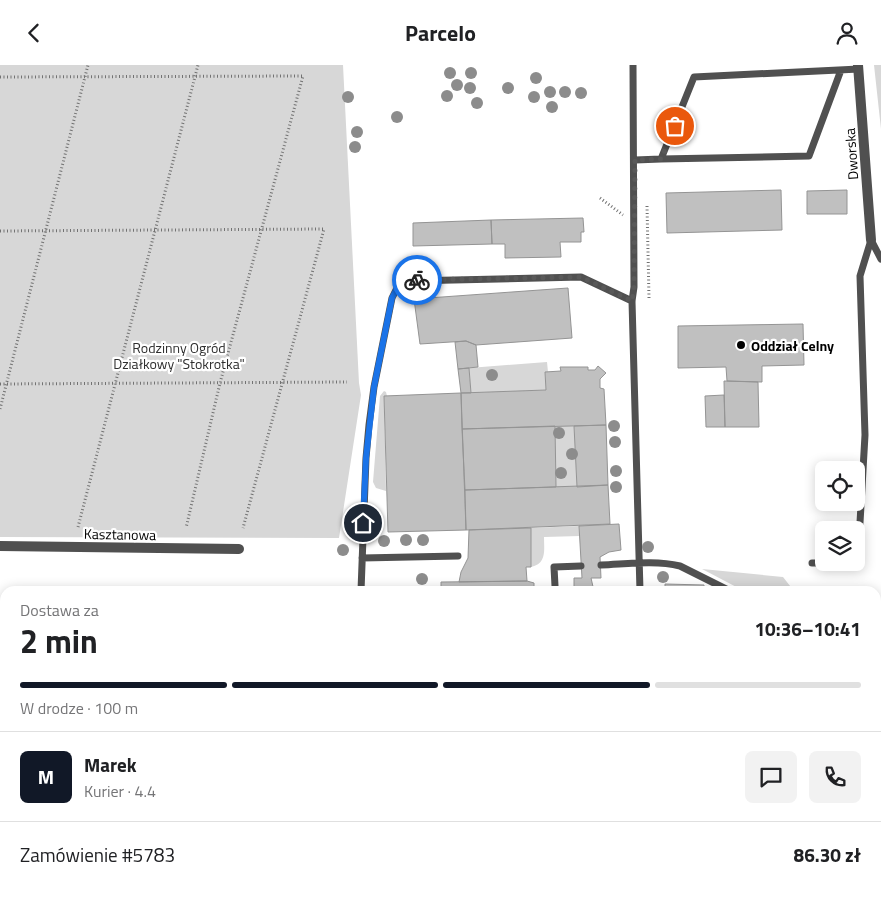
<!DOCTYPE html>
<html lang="pl">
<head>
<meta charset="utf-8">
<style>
	body { margin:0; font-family:"Titillium Web",sans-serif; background:#f2f2f2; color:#202124; height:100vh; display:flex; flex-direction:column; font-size:19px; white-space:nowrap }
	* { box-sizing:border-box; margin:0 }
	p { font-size:16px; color:#757577 }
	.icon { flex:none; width:28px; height:28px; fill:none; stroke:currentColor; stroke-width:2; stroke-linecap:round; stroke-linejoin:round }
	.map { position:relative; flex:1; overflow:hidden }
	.sheet { position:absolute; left:0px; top:521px; width:881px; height:311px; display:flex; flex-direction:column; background:#fff; border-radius:15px 15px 0 0; box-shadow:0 2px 12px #0003 }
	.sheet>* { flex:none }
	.tools { position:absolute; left:815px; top:396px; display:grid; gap:10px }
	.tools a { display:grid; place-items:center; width:50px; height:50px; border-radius:8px; background:#fff; box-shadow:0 2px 12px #0003; font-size:25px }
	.pin { position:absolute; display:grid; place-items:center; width:42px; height:42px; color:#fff; margin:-21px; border:2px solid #fff; border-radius:50%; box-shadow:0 1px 5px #0007 }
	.courier { position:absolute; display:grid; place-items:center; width:50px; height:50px; margin:-25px; border:4px solid #1a73e8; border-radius:50%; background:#fff; color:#222; box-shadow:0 1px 6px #0007 }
	.summary em { font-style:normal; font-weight:700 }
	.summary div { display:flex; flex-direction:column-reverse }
	.summary { display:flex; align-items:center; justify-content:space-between; height:85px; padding:0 20px }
	h1 { font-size:32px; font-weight:700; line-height:38px }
	.bar { display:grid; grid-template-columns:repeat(4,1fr); gap:8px 5px; align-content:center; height:60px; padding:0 20px }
	.bar i { height:6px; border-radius:4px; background:#e0e0e0 }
	.bar .active { background:#111827 }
	.bar p { grid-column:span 4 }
	.line { display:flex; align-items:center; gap:12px; padding:0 20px; border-top:1px solid #e0e0e0 }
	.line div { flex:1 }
	.round { display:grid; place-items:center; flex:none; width:52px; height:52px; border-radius:8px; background:#f2f2f2 }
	header { display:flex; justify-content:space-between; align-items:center; height:65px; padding:0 20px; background:#fff; font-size:22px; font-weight:700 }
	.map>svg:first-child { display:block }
	.green { fill:#d7d7d7 }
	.building { fill:#c0c0c0; stroke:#949494 }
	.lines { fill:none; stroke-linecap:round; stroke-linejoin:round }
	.path { stroke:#727272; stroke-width:3; stroke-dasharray:1 2.5; stroke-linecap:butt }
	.lane { stroke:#505050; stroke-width:7 }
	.street { stroke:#505050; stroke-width:10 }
	.tree { fill:#8c8c8c }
	.done { stroke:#595959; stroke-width:5; stroke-dasharray:0 9 }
	.route { stroke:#1a73e8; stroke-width:6 }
	.poi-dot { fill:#000; stroke:#fff; stroke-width:2 }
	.labels { text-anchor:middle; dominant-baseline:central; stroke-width:4.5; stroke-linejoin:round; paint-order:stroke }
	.street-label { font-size:14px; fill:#000; stroke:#fff }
	.poi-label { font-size:14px; font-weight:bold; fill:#000; stroke:#fff; text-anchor:start }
	.park-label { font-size:14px; fill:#2e2e2e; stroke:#fff }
</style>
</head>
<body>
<header><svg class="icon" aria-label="back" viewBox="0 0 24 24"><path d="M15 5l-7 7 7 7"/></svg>Parcelo<svg class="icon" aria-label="person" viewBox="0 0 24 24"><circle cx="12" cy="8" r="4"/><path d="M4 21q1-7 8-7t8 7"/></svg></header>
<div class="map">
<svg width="881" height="832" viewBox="0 0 881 832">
	<rect width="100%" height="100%" fill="#fff"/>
	<path class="green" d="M0,0H343L359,318L361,330L339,473L0,472Z
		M874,0H881V64Z
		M547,297L548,307L545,308L546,325L471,328L469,303Z
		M384,326L386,327L387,331L384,332L386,426L376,423L373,417L380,331Z
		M555,361H574L577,422H556Z
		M579,461L580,471L544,472C544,485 547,499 531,502V463Z
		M702,504L783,512L794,526H744Z"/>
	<path class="building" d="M781,125L782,165L667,168L666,128Z
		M847,125V149H807V126Z
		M583,153L584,167H581V177H560L561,192L505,193V179H492L491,155Z
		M491,155L492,179L413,181V158Z
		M568,223L572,273L476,280L466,276L420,279L414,234Z
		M803,259L804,300L762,301V317L727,316L726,302L678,303V261Z
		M466,276L476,280L478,302L458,304L455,277Z
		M598,301L606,308L600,314V323L604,324L606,360L462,364L461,328L546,325L545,307L561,306L560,302H588V305H595Z
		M469,303L471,328H461L458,304Z
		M724,316L758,317L759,362H725Z
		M461,328L466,465L388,467L384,331Z
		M724,330L725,362H706L705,331Z
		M606,360L608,420L577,422L574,361Z
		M555,361L556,422L465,425L462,364Z
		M608,420L610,459L466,465L465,425Z
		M619,459L621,485L609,487L600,492L601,513H591L594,526H574V513H582L579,461Z
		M531,463V502H526L527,516L459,517L461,507L468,493L469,465Z
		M527,516L534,518V526H441V517Z
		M665,519L704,520V526H665Z
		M876,576L881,577L880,620L876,619Z
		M876,619L881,620V672L879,681L876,680Z"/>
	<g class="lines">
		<path class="path" d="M0,12L303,11L220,318L186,463
			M600,133L623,150
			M647,141L649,233
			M0,166L324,164L243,463
			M0,319L347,317
			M0,344L88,0
			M78,462L198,0"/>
		<path class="lane" d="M633,0L634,222L632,236L640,526
			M661,94L809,91L841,5
			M635,95L661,94L694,12L859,4
			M871,175L881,194
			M856,483L859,475L865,370L860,211L871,175
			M362,493L458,491
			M812,498H841
			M601,500C627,499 655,495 680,501L730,526
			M555,521L554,502L581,501
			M361,526L366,393L369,360L374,322L392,233L399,219L409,216L581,212L632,236
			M876,562L881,561
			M876,695L881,694"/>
		<path class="street" d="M858,0L871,175
			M0,481L239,484"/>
	</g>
	<g class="tree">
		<circle cx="450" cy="8" r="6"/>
		<circle cx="471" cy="8" r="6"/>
		<circle cx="536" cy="13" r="6"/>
		<circle cx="457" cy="20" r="6"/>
		<circle cx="470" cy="23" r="6"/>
		<circle cx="508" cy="23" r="6"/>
		<circle cx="550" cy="27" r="6"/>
		<circle cx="565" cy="27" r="6"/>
		<circle cx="581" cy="28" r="6"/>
		<circle cx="447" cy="31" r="6"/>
		<circle cx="348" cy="32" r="6"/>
		<circle cx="534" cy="32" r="6"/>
		<circle cx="477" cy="38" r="6"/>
		<circle cx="552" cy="42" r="6"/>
		<circle cx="397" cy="52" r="6"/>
		<circle cx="357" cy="67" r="6"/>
		<circle cx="355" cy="82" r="6"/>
		<circle cx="492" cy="310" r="6"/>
		<circle cx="614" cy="361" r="6"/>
		<circle cx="559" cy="368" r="6"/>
		<circle cx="615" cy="377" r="6"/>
		<circle cx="572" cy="389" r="6"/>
		<circle cx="616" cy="406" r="6"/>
		<circle cx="561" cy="408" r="6"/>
		<circle cx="616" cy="422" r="6"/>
		<circle cx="406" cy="475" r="6"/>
		<circle cx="423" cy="475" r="6"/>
		<circle cx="384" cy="476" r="6"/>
		<circle cx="648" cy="482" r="6"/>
		<circle cx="343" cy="485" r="6"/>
		<circle cx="663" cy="512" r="6"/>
		<circle cx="422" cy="514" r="6"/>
	</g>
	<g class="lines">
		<path class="done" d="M417,215L581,212L632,236L634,222L635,95L661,94L675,61"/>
		<path class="route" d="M363,458L366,393L374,322L392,233L399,219L408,216L417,215"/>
	</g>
	<circle class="poi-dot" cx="741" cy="280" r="5"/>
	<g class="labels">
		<g class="street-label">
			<text transform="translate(851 89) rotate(-94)">Dworska</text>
			<text transform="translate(120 469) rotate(1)">Kasztanowa</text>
		</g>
		<g class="poi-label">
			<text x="751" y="280">Oddział Celny</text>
		</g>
		<g class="park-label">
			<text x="179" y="282">Rodzinny Ogród<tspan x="179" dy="16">Działkowy "Stokrotka"</tspan></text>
		</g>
	</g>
</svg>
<div class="tools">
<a><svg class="icon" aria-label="locate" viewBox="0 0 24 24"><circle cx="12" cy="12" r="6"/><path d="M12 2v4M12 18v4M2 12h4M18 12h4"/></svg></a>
<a><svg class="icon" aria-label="layers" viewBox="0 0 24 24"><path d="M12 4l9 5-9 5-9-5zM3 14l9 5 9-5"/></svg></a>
</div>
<div class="pin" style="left:675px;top:61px;background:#ea580c"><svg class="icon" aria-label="bag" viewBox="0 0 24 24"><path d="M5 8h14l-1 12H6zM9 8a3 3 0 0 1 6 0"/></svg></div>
<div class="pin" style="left:363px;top:458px;background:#1f2937"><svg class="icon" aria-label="home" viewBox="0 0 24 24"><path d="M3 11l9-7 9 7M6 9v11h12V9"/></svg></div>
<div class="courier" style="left:417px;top:215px"><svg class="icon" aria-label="bike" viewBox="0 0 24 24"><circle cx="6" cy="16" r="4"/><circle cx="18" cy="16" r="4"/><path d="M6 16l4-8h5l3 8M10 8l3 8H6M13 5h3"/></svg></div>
<section class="sheet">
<div class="summary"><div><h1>2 min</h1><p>Dostawa za</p></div><em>10:36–10:41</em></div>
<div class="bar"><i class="active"></i><i class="active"></i><i class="active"></i><i></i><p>W drodze · 100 m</p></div>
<div class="line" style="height:90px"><b class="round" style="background:#111827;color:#fff">M</b><div><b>Marek</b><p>Kurier · 4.4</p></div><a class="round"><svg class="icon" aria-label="chat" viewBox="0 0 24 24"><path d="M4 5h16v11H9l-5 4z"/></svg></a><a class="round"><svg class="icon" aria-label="phone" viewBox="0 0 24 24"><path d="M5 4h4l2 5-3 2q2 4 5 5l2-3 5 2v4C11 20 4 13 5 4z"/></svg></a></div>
<div class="line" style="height:65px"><div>Zamówienie #5783</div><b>86.30 zł</b></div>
</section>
</div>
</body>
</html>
